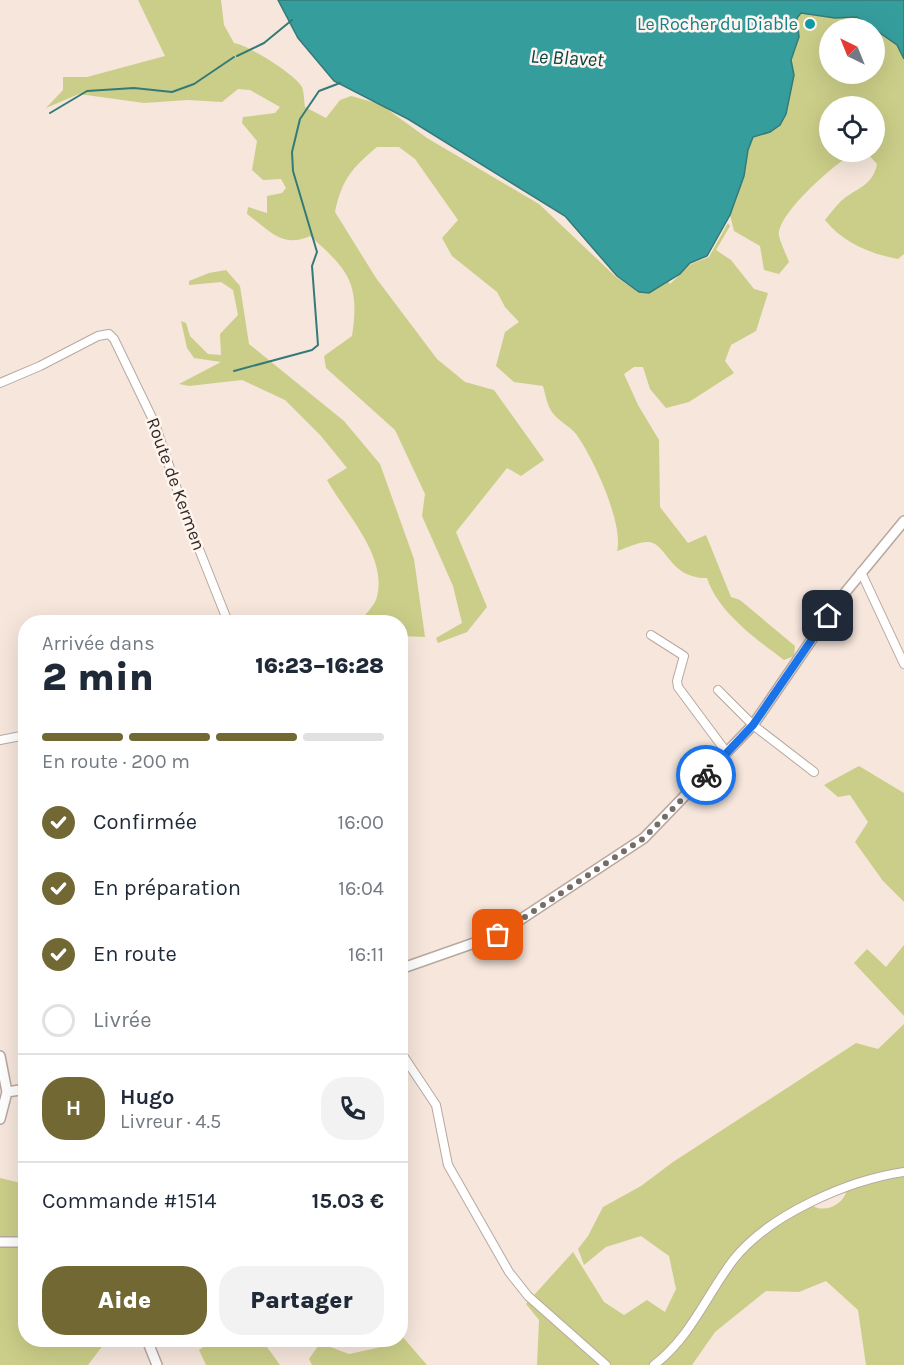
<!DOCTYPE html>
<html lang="fr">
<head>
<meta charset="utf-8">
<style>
	body { margin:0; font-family:Karla,sans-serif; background:#f2f2f3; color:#1f2937; height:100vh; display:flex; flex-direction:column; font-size:22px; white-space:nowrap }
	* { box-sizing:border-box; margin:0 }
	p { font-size:20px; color:#747a83 }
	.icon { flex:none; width:33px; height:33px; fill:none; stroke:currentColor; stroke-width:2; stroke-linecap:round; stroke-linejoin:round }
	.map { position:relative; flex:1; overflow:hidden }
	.drawer { position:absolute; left:18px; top:615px; width:390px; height:732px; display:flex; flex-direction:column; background:#fff; border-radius:24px; box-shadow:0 6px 24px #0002 }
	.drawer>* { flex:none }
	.needle { width:39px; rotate:317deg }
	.tools { position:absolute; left:819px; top:18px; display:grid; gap:12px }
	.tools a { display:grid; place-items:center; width:66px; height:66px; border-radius:50%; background:#fff; box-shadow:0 6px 24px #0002; font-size:30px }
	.pin { position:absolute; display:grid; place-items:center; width:51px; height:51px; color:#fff; margin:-26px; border-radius:12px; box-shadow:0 3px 9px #0006 }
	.courier { position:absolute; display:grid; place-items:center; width:60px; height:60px; margin:-30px; border:4px solid #1a73e8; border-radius:50%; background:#fff; color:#222; box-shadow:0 2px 8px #0007 }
	.overview em { font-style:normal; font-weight:800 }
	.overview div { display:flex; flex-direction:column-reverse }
	.overview { display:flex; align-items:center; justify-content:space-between; height:102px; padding:0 24px }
	h1 { font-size:39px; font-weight:800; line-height:45px }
	.bar { display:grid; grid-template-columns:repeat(4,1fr); gap:9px 6px; align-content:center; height:72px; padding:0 24px }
	.bar i { height:8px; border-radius:4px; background:#e0e1e3 }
	.bar .active { background:#716834 }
	.bar p { grid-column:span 4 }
	.line { display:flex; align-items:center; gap:15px; padding:0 24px; border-top:2px solid #e0e1e3 }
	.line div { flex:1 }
	.round { display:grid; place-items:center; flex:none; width:63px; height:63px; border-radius:24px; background:#f2f2f3 }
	ol { padding:0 24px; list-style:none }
	li { display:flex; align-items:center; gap:18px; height:66px }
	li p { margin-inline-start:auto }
	li .icon { padding:6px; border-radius:50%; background:#716834; color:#fff; stroke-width:4 }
	li:last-child { color:#747a83 }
	li i { width:33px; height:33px; border:3px solid #e0e1e3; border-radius:50% }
	.primary-button { display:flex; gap:12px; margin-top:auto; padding:12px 24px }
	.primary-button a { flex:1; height:69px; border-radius:24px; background:#716834; color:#fff; font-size:24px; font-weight:800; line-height:69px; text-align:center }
	.primary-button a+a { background:#f2f2f3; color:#1f2937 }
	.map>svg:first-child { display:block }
	.green { fill:#cbce88; fill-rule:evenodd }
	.water { fill:#369d9d; stroke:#347a79; stroke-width:1.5 }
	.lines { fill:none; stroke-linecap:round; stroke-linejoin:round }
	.stream { stroke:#347a79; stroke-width:2 }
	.minor-casing { stroke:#b8a89f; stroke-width:10 }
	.tertiary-casing { stroke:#b8a89f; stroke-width:12 }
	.minor { stroke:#fff; stroke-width:8 }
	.tertiary { stroke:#fff; stroke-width:9 }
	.done { stroke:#756c66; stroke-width:6; stroke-dasharray:0 10.8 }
	.route { stroke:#1a73e8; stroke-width:8 }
	.culture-dot { fill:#0f9aa8; stroke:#fff5ee; stroke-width:2 }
	.labels { text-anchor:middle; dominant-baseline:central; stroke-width:5; stroke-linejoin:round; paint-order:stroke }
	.culture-label { font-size:18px; fill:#0d838f; stroke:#fff5ee; text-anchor:end }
	.street-label { font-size:18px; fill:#302a26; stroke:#fff5ee }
	.water-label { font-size:20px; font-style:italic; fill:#054445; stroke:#fff5ee }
</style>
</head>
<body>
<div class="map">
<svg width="904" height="1365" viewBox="0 0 904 1365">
	<rect width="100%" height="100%" fill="#f6e6dc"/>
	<path class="green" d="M138,0H221L224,25L234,43C248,45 295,74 302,87C304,92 304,101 305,107L326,118L340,100L351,96L380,104L427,138L539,204L616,277L638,292L649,293L667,280L670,284L691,264L709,257L728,223L730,226L716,250L731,260L754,289L768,293L756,331L731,345L725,361L734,373L689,402L666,408L650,389L643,367H634L624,374L638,405L659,440L660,507L688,543L706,535L731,597L740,600L795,646L794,656L784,660C756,639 718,612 707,578C670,579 667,544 649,542C640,541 626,548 617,551C624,524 593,457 576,434C570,426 558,421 552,412C547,405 545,393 543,386L514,382L496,366L505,332L519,322L505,307L497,292L452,256L442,238L458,220L415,159L399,147H377C352,168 342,179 335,212L376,278L437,359L465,382L494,390L544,460L521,476L507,468L456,532L487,607L467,632L438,643L436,638L462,623L453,586L422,516L425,494L395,430L326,368L324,356L352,336C360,284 349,270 310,236C282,249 269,230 247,214L248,207L267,213V196L282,193L286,188L281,179L263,180L252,170L257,141L242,123L243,117L275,113L280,107L250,90L238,89L222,102L188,100L144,103L79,94L46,108L63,90V77H87L165,56Z
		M904,0V254L898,259C870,254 842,242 825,220C830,214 835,207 841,201C856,188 873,186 877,164L866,152H874V106H830V152H855C837,162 776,214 779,236C781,244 786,254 789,262L779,274L764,270L760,246L734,231L730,215L744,176L748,150L753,137L770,132L779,125L786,114L794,75L791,60L799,37L797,18L800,8ZM830,28H874V74H830Z
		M226,270L240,286L249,344L344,421L380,464L414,559L425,637L401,636L400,622H359C364,616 373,607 376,600C390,558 345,513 327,480L347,468L321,436L285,400L242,380L189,386L179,384L221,362L194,358L187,348L181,321L186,323L190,336L208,354L221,355L220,334L238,315L233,290L221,282L189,285V281L209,273Z
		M859,766L904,793V902L883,881L855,842L868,822L850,795L838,797L824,785Z
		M904,945V1016L854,963L867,949L886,967Z
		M904,1024V1365H866L858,1310L826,1281L799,1292L766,1291L715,1332L692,1365H537L539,1320L526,1304L573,1252L604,1302L624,1315L647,1300L665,1312L676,1289L669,1256L641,1236L606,1247L584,1265L578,1249L588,1236L603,1207L641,1186L673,1162L856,1043L878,1049ZM847,1190C843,1205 825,1214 811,1205Z
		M0,1178L25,1184L26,1340H107L88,1365H0Z
		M401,1335L427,1365H312L309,1359L320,1343L349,1354L386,1346L393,1340H400Z
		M213,1340H262L280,1365H206L199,1350Z"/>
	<path class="water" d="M278,0H904V59L897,45L857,17L835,18L801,13L797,18L799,37L791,60L794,75L786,114L780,125L770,132L753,137L748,150L744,176L730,215L707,256L690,263L680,274L649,293L639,292L617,276L565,216L408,119L334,81L298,38Z"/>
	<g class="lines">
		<path class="stream" d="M237,56L264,43L292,20
			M50,113L87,91L134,88L172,92L194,84L234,57
			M234,371L312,350L318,345L312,266L317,252L293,171L292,152L300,119L319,91L340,83"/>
		<g class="minor-casing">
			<path id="minor" d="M0,383L40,366L98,336L109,334L114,339L155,424L187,519L228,622
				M861,572L904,664
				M651,635L684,656L677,681L678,687L727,753
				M718,690L753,725L814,772
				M0,740L26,735
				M400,1051L436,1105L448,1165L509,1272L528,1296L606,1365
				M654,1365C691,1337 707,1294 734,1259C770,1214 849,1180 904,1172"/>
		</g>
		<g class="tertiary-casing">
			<path id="tertiary" d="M400,969L497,935L644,838L753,725L839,600L904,521
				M0,1056L7,1092L0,1119
				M7,1092L26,1089
				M0,1242H26
				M147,1340L157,1365"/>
		</g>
		<use href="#minor" class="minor"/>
		<use href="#tertiary" class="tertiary"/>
	</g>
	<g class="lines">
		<path class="done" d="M498,935L644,838L706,775"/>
		<path class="route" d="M706,775L753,725L828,616"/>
	</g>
	<circle class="culture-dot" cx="810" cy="24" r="6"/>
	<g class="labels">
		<g class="culture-label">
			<text x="798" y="24">Le Rocher du Diable</text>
		</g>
		<g class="street-label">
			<text transform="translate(176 484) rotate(70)">Route de Kermen</text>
		</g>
		<g class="water-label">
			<text transform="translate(567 58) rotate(3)">Le Blavet</text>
		</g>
	</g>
</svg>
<div class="tools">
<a><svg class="needle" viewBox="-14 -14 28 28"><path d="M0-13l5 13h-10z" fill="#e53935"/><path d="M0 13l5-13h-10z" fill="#747a83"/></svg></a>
<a><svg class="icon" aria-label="locate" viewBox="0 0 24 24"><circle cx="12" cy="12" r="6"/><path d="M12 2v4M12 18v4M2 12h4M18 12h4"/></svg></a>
</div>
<div class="pin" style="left:498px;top:935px;background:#ea580c"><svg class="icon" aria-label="bag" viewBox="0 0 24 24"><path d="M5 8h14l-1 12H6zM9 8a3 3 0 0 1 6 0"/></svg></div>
<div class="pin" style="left:828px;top:616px;background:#1f2937"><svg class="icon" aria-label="home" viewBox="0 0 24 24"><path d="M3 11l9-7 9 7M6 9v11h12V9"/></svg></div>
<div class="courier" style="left:706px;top:775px"><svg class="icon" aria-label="bike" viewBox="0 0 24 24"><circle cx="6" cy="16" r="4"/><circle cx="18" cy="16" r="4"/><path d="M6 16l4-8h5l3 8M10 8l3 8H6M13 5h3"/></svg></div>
<section class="drawer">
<div class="overview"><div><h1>2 min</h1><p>Arrivée dans</p></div><em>16:23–16:28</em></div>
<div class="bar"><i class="active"></i><i class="active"></i><i class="active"></i><i></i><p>En route · 200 m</p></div>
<ol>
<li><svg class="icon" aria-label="check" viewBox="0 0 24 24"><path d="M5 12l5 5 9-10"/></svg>Confirmée<p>16:00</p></li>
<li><svg class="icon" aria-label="check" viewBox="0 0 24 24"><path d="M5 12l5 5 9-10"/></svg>En préparation<p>16:04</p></li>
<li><svg class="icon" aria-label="check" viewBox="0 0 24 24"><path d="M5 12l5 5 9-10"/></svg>En route<p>16:11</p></li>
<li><i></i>Livrée</li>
</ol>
<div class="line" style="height:108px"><b class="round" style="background:#716834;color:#fff">H</b><div><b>Hugo</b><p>Livreur · 4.5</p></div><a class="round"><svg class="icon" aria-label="phone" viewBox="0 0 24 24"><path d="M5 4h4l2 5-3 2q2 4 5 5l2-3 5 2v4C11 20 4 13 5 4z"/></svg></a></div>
<div class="line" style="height:78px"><div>Commande #1514</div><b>15.03 €</b></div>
<div class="primary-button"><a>Aide</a><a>Partager</a></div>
</section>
</div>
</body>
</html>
